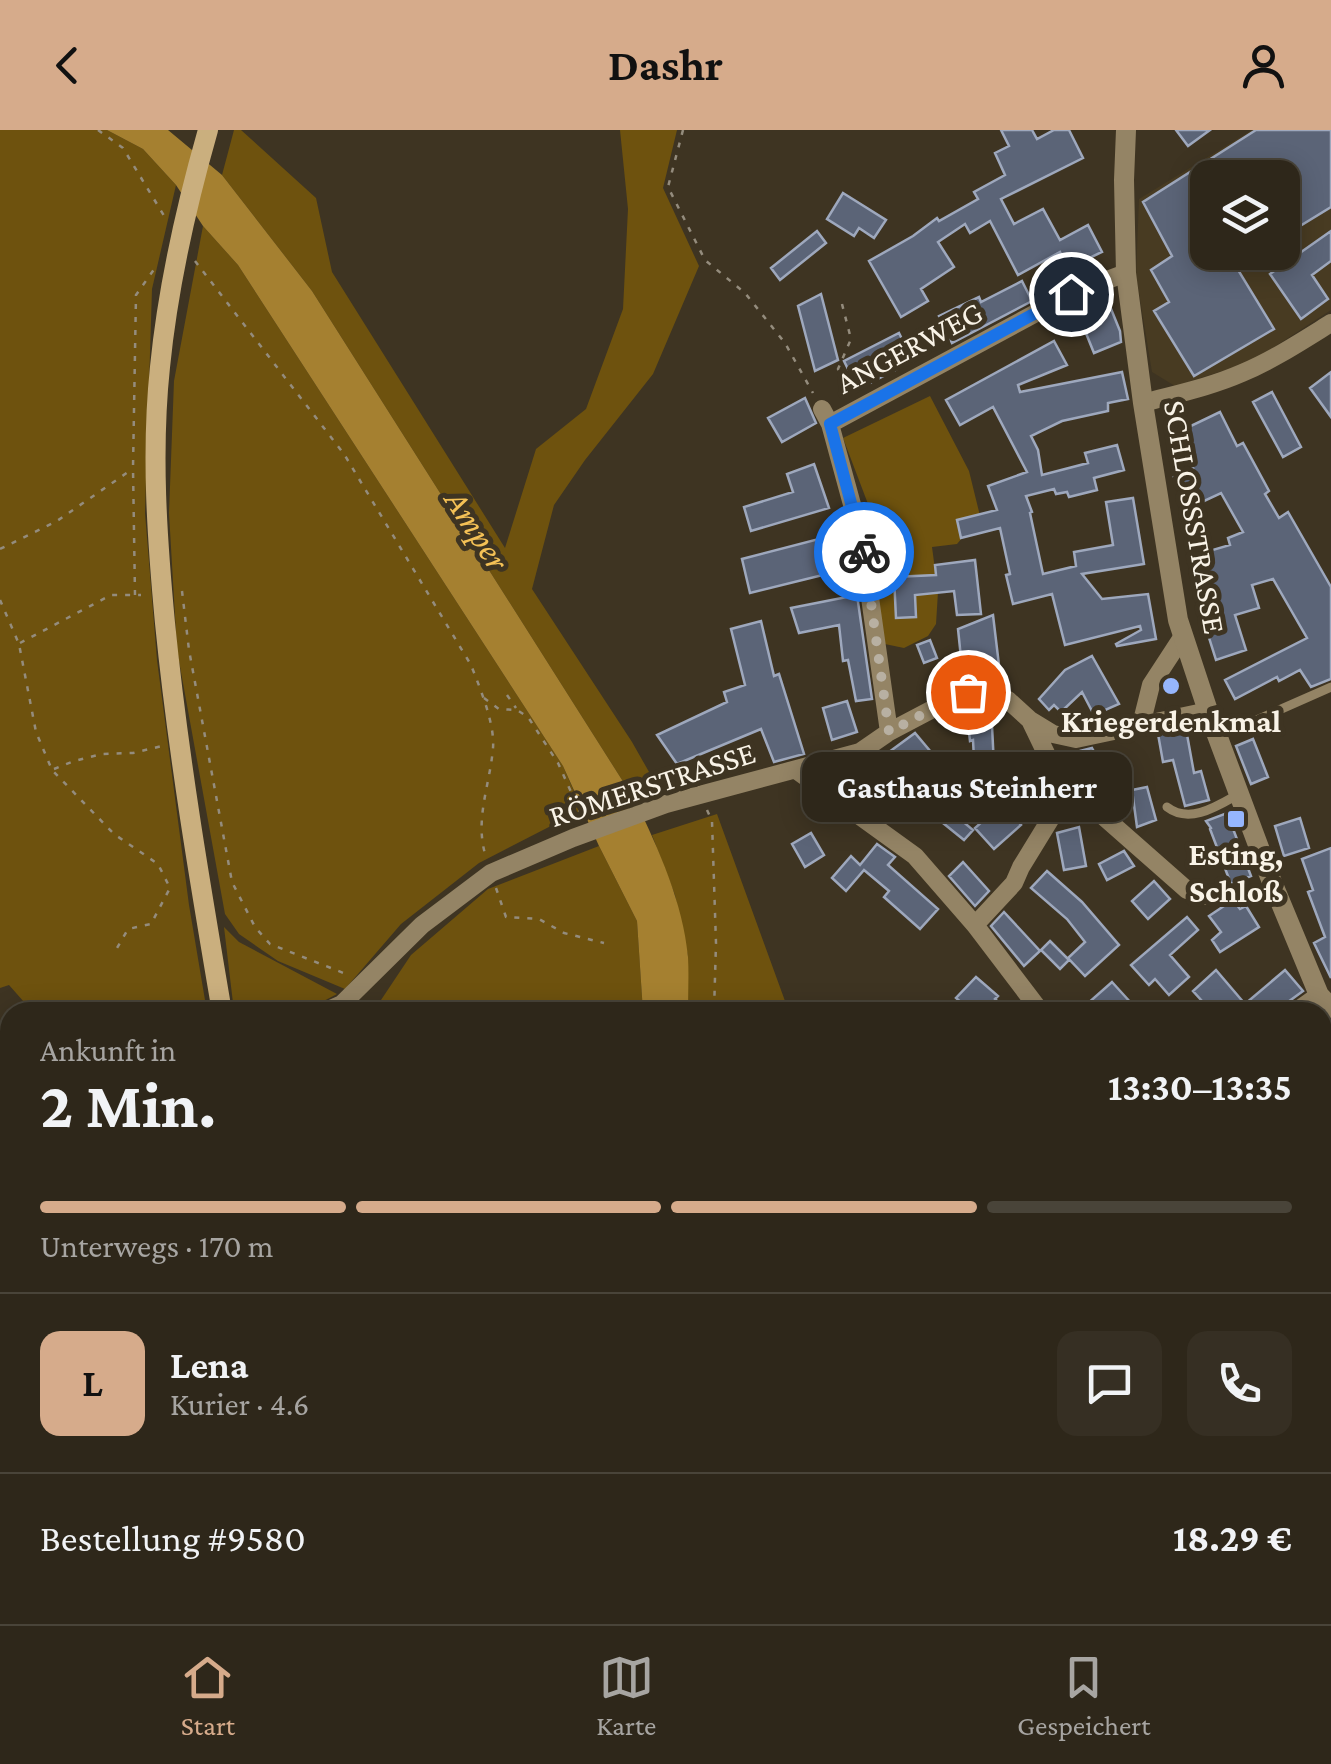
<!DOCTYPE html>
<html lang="de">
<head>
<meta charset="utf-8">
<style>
	body { margin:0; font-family:"Crimson Pro",serif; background:#362f23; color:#f1f3f6; height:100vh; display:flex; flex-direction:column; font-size:38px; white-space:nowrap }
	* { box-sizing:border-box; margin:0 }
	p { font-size:32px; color:#a7a5a2 }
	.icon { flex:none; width:55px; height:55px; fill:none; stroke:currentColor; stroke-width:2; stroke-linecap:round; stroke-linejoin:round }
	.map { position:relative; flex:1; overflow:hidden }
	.side { position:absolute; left:0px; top:872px; width:1332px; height:622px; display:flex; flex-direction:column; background:#2e271a; border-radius:30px 30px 0 0; box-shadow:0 5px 25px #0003,0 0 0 2px #494439 }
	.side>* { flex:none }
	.controls { position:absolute; left:1190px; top:30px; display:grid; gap:20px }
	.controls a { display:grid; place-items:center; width:110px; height:110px; border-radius:20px; background:#2e271a; box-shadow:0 5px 25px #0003,0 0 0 2px #494439; font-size:50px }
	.pin { position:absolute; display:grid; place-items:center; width:85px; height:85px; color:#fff; margin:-42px; border:5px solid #fff; border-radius:50%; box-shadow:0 2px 10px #0007 }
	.courier { position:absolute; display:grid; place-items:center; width:100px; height:100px; margin:-50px; border:8px solid #1a73e8; border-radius:50%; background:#fff; color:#222; box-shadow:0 2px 12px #0007 }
	.bubble { position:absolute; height:70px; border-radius:20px; background:#2e271a; box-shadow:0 5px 25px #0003,0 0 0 2px #494439; font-size:32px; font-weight:700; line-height:70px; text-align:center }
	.overview em { font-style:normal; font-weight:700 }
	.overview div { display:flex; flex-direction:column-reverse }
	.overview { display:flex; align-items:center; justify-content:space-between; height:170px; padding:0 40px }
	h1 { font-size:65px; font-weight:700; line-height:75px }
	.bar { display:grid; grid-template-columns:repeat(4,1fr); gap:15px 10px; align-content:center; height:120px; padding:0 40px }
	.bar i { height:12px; border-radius:8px; background:#494439 }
	.bar .current { background:#d6ab8b }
	.bar p { grid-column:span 4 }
	.line { display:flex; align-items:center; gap:25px; padding:0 40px; border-top:2px solid #494439 }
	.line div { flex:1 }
	.round { display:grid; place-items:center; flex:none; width:105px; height:105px; border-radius:20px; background:#362f23 }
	header { display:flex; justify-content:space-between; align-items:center; height:130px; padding:0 40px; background:#d6ab8b; color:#111; font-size:45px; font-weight:700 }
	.tabs { display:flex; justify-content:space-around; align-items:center; height:140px; border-top:2px solid #494439; background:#2e271a; font-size:28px; color:#a7a5a2 }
	.tabs a { display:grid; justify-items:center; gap:5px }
	.tabs .current { color:#d6ab8b }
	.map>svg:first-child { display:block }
	.built { fill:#483b22; fill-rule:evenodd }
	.green { fill:#6e520e }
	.water { fill:#a58030 }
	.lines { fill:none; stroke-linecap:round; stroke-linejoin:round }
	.river { stroke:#a58030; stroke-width:28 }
	.building { fill:#5b6477; stroke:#9ea8bd; stroke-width:2.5 }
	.path { stroke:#948c7d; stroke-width:2.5; stroke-dasharray:5 8; stroke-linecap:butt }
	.service { stroke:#948465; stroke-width:9 }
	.minor { stroke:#948465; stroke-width:18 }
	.tertiary { stroke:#948465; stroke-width:20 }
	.secondary { stroke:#caaf7e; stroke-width:20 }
	.done { stroke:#b8b0a2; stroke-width:10; stroke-dasharray:0 18 }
	.route { stroke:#1a73e8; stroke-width:12 }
	.poi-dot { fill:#96b6fd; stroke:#3e3422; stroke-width:4 }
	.labels { text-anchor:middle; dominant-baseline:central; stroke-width:10; stroke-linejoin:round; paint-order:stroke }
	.street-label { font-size:32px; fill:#f9f3e7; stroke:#3e3422 }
	.poi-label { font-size:32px; font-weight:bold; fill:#f9f3e7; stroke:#3e3422 }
	.water-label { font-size:35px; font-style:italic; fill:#f4c156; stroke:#3e3422 }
</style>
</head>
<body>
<header><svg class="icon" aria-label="back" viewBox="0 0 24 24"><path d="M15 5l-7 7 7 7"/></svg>Dashr<svg class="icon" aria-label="person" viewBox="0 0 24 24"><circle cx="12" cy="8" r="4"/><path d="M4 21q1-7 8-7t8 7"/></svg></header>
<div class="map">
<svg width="1331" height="1494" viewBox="0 0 1331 1494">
	<rect width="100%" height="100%" fill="#3e3422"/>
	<path class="built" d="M1252,0H1331V180L1251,232L1175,256L1152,242L1136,145L1139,69ZM1208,48H1282V122H1208Z"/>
	<path class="green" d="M0,0H107L143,19L176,55L152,159L145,383L157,530L189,775L207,882H12L24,872L9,855L0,858Z
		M234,0H241L316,68L332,142L505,418L536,319L586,279L623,179L628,79L620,0H677L663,58L699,136L653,244L585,330L554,375L532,459L632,612L661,663L636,672L312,161L222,45Z
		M203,96L238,135L563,636L582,680L479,733L401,794L345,859L278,831L239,804L225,784L177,520L169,383L174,251Z
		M930,266L969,341L984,402L962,408L957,414L932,417L938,462L936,494L928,506L904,518L880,513L876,419L868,374L843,308Z
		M717,684L789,882H688V826L675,765L652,705Z
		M599,716L637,791L643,882H373L411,825L488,759Z
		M224,797L239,812L337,864L303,882H242L233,873Z
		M10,885V963L0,967V893Z
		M1331,1191V1494H723L720,1485H1322V1201Z
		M414,1485H538L551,1494H417Z
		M613,1485H666L668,1494H627Z"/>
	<path class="water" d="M107,0H168L222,45L312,161L636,672C659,720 683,773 688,827C689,846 688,864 688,882H643L637,791L599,716L563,636L238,135L203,96L176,55L143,19Z
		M666,1485H720L723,1494H668Z"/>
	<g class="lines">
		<path class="river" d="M0,1240L10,1237
			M594,1485L606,1494"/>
	</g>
	<path class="building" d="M1001,0H1032L1037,9L1054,0H1069L1083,28L1001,69L1014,94L1043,79L1060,110L1088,95L1102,122L1087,129L1093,142L1073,149L1060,122L1018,145L990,91L970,103L965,94L938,112L954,137L921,159L928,171L901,187L869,131L913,106L937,88L939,91L978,69L974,62L1005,45L995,23L1009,16Z
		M1176,0H1210L1188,16Z
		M1256,0H1331V77L1282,107V48H1208V122H1256L1235,135L1274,199L1194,246L1154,181L1169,172L1151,140L1172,126L1143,72Z
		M843,63L886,90L874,108L859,98L854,106L827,89Z
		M817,101L826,113L780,150L771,138Z
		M1331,101V131L1312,145L1328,169L1301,189L1270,144Z
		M1022,151L1032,171L952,213L939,186L979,167L981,172Z
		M821,164L838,230L815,241L798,176Z
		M1107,169L1120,201L1121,212L1094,223L1077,181Z
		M899,203L913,231L858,259L844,231Z
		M1054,211L1067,235L1018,255L1020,262L1122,242L1128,269L1108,273V281L1062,291L1031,306L1038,320L1042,345L1088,333L1085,323L1117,315L1124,340L1094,348L1097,360L1069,367L1067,362L1056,364L1054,359L1026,366L1032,382L1030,383L1043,444L1076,436L1074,422L1113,415L1106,372L1133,368L1144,434L1082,444L1102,469L1148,464L1156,509L1117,516L1116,514L1141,500L1140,496L1065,515L1052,464L1013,474L1006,445L1010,444L1000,398L961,408L957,390L997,380L988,356L1027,342L993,277L960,295L946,270Z
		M1331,242V287L1310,258Z
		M1272,262L1301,317L1283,327L1253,272Z
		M805,268L816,293L782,312L768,288Z
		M1220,282L1237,316L1243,313L1269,361L1265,364L1279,388L1288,382L1331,457V549L1311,557L1300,540L1279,551L1277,547L1235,569L1225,550L1307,508L1273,449L1252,455L1259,478L1235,485L1246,520L1216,530L1199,476L1205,475L1192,426L1230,415L1228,408L1243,402L1221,363L1189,378L1174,347L1193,338L1176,303Z
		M814,334L829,378L751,401L744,377L793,362L787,344Z
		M842,403L851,438L750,463L742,429Z
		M975,430L981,484L957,485L954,461L915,465L916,487L896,488L894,447L936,445L935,435Z
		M857,465L872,569L856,571L848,530L843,531L839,495L799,503L791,478Z
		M993,485L1001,552H1000L988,549L974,550L972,527L961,528L958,499Z
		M761,491L774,546L779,544L804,624L774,632L761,599L677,634L657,605L727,572L724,562L745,555L731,499Z
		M930,510L937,528L924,533L917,515Z
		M1092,526L1119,574L1094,585L1082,562L1061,582L1054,575L1049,580L1039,569L1065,540Z
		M847,571L857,602L832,610L823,578Z
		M991,576L995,655L1027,624L1052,656L1037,670L1019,650L995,670V680L1002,673L1021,695L994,719L975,698L994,681L989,675L979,683L972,676L982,667L979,663L954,684L973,700L964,710L943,693L885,625L915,603L957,653V644L974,630L973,610L970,611L966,577Z
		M1186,599L1194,643L1201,641L1209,670L1185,676L1173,630L1163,632L1158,604Z
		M1253,609L1268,647L1251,654L1236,616Z
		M1092,618L1111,652L1095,662L1080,649L1068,628L1080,621Z
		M1147,657L1156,690L1137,697L1132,660Z
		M1227,683L1251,746L1231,754L1210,699L1211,698L1206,691Z
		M1300,688L1309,718L1284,726L1275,696Z
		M1079,697L1086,736L1064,740L1057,703Z
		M811,703L824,725L805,737L792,714Z
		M877,714L895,727L888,735L938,779L920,799L884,767L889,761L864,740L846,761L832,748L851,726L860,735Z
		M1331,718V848L1314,813L1325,807L1308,762L1313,760L1302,729Z
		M1124,721L1134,736L1107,750L1099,734Z
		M963,732L989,761L975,776L949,746Z
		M1047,741L1082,772L1119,815L1085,846L1068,828L1085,812L1067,789L1031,758Z
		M1154,751L1170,769L1148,789L1132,771Z
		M1233,770L1240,779L1246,776L1259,797L1220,822L1212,810L1221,802L1209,786Z
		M1004,782L1040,821L1024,836L991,796Z
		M1187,787L1198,800L1170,825L1189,847L1169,865L1155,849L1149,855L1131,835Z
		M1050,811L1069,830L1060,839L1041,820Z
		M1216,840L1245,874L1285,840L1303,861L1288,872L1279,882H1212L1193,861Z
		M976,847L998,866L995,869L1009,882H972L956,868Z
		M1112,852L1132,874L1122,882H1078Z"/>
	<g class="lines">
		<path class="path" d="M98,0L123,18L166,89
			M683,0L668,57L705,130L745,163L785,213L813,263
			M195,131L344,324L471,535C480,558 495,594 493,618C490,655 474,690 486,727
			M842,174L851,209L838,239L851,261
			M0,419L57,391L131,340
			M182,461L189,520L232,752L255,797L270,814L346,844
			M135,465L133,338L136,165L155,138
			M0,470L19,514L36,602L52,640L114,704L158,734L170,758L151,794L128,799L117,818
			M20,513L111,465H141
			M507,565L516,578
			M484,568L499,579L517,580L528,587L558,633L581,684L571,690
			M54,639L74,631L102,624L133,623L162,616
			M707,680L712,691L716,813L714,882
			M496,758L506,787L539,789L564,803L604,813
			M1222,764L1253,758
			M0,1254L10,1251
			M1322,1392L1331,1399
			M402,1485L405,1494
			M549,1485L563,1494
			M636,1485L647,1494
			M789,1485L797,1494"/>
		<path class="service" d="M1218,607L1331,557
			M1167,677C1189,694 1216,677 1237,665"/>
		<path class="minor" d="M1143,273C1176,264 1210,257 1242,243C1273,230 1302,211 1331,193
			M822,279L830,294L862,411L889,602
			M830,294L1075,162L1126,143
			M1030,590L1054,640L1070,657L1187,760L1205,766
			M1141,595L1151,555L1183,506
			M796,640L915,726L975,795L1041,882
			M975,795L1014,753L1021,737L1070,657
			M324,882L342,874L422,795L491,743L573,708L666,674L860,622L889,602L963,563L988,561L1008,570L1030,590L1053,604L1076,609L1208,581
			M1295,882L1319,865"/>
		<path class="tertiary" d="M1126,0L1124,50L1126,143L1143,273L1178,490L1208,581L1270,747L1319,865L1331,878"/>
		<path class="secondary" d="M208,0C186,77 168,156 160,237C151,322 157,408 165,493C178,624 200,753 222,882
			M377,1485L380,1494"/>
	</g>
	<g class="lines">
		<path class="done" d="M864,422L889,602L963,563L968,562"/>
		<path class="route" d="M864,422L830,294L1071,164"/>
	</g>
	<g class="poi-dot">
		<circle cx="1171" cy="556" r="10"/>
		<rect x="1226" y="679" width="20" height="20" rx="5"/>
	</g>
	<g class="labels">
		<g class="street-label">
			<text transform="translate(909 217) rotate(-28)">ANGERWEG</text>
			<text transform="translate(1195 387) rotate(80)">SCHLOSSSTRASSE</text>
			<text transform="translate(652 654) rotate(-18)">RÖMERSTRASSE</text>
		</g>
		<g class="poi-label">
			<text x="1171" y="591">Kriegerdenkmal</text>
			<text x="1236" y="724">Esting,<tspan x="1236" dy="37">Schloß</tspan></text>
		</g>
		<g class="water-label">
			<text transform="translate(477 400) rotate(57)">Amper</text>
		</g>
	</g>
</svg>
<div class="controls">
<a><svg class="icon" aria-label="layers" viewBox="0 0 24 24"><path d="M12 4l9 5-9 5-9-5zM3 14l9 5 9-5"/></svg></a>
</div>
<div class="pin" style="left:968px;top:562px;background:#ea580c"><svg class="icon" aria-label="bag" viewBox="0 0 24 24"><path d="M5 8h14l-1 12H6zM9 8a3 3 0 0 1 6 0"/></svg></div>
<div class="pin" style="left:1071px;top:164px;background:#1f2937"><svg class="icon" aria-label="home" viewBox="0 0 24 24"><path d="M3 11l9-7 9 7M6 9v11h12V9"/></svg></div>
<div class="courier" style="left:864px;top:422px"><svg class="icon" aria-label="bike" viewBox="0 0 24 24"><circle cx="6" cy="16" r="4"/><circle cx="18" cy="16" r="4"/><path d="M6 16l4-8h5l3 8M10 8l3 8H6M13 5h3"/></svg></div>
<div class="bubble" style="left:802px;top:622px;width:330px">Gasthaus Steinherr</div>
<section class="side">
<div class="overview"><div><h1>2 Min.</h1><p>Ankunft in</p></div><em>13:30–13:35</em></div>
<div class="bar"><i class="current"></i><i class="current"></i><i class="current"></i><i></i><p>Unterwegs · 170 m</p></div>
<div class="line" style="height:180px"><b class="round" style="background:#d6ab8b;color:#111">L</b><div><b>Lena</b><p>Kurier · 4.6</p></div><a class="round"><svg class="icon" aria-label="chat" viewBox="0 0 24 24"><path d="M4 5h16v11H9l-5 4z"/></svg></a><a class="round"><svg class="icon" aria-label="phone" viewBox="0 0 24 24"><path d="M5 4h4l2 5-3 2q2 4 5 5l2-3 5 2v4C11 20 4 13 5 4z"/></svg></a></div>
<div class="line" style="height:130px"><div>Bestellung #9580</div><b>18.29 €</b></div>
</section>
</div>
<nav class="tabs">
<a class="current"><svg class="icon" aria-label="home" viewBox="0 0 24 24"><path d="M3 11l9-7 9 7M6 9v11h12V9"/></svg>Start</a>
<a><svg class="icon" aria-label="map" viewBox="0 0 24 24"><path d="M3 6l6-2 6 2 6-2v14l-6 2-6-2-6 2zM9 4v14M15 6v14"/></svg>Karte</a>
<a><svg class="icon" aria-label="saved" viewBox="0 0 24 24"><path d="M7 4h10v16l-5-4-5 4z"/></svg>Gespeichert</a>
</nav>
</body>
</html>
